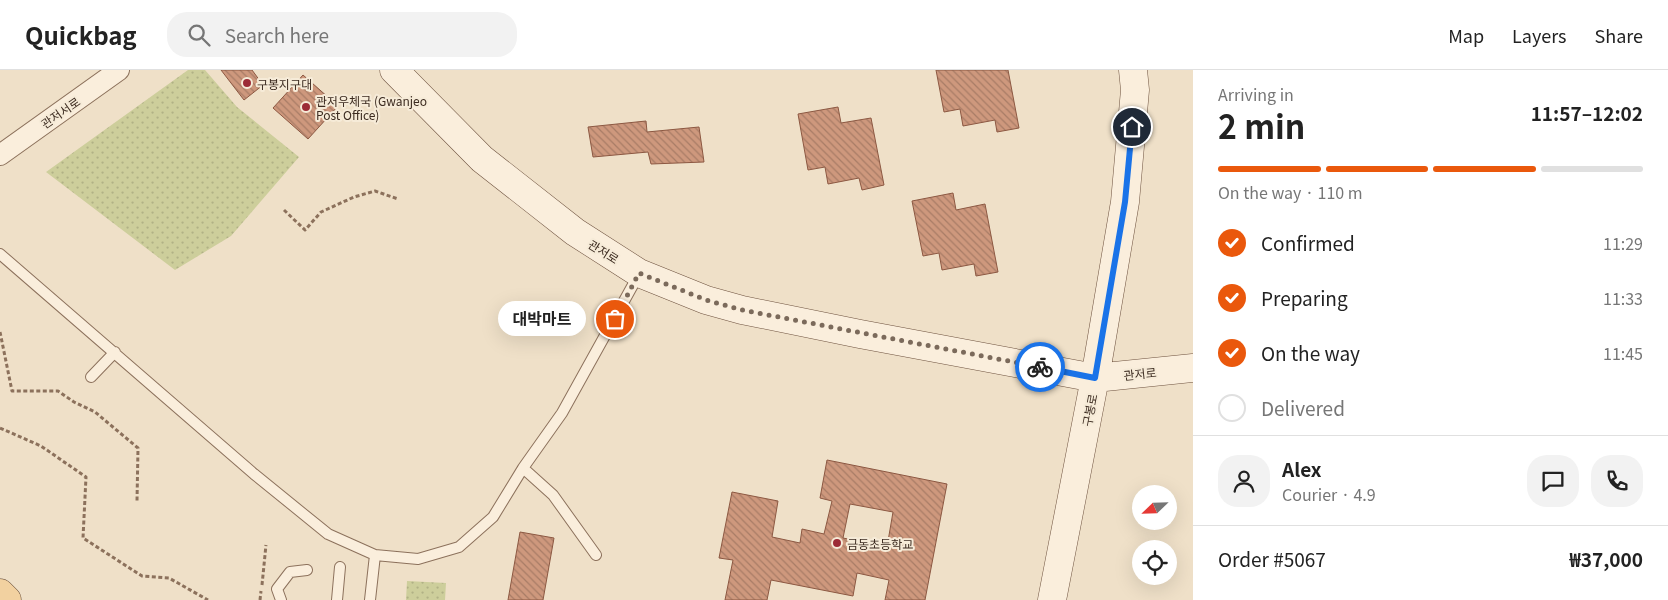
<!DOCTYPE html>
<html lang="en">
<head>
<meta charset="utf-8">
<style>
	body { margin:0; font-family:Georgia,"Noto Sans KR",serif; background:#f2f2f2; color:#222; height:100vh; display:flex; flex-direction:column; font-size:19px; white-space:nowrap }
	* { box-sizing:border-box; margin:0 }
	p { font-size:16px; color:#767676 }
	.icon { flex:none; width:28px; height:28px; fill:none; stroke:currentColor; stroke-width:2; stroke-linecap:round; stroke-linejoin:round }
	.map { position:relative; flex:1; overflow:hidden }
	.drawer { display:flex; flex-direction:column; background:#fff; width:475px }
	.drawer>* { flex:none }
	.needle { width:32px; rotate:247deg }
	.buttons { position:absolute; left:1132px; top:415px; display:grid; gap:10px }
	.buttons a { display:grid; place-items:center; width:45px; height:45px; border-radius:50%; background:#fff; box-shadow:0 5px 20px #0002; font-size:25px }
	.pin { position:absolute; display:grid; place-items:center; width:42px; height:42px; color:#fff; margin:-21px; border:2px solid #fff; border-radius:50%; box-shadow:0 1px 5px #0007 }
	.courier { position:absolute; display:grid; place-items:center; width:50px; height:50px; margin:-25px; border:4px solid #1a73e8; border-radius:50%; background:#fff; color:#222; box-shadow:0 1px 6px #0007 }
	.bubble { position:absolute; height:35px; border-radius:18px; background:#fff; box-shadow:0 5px 20px #0002; font-size:16px; font-weight:700; line-height:35px; text-align:center }
	.head em { font-style:normal; font-weight:700 }
	.head div { display:flex; flex-direction:column-reverse }
	.head { display:flex; align-items:center; justify-content:space-between; height:85px; padding:0 25px }
	h1 { font-size:32px; font-weight:700; line-height:38px }
	.bar { display:grid; grid-template-columns:repeat(4,1fr); gap:8px 5px; align-content:center; height:60px; padding:0 25px }
	.bar i { height:6px; border-radius:4px; background:#e0e0e0 }
	.bar .on { background:#ea580c }
	.bar p { grid-column:span 4 }
	.line { display:flex; align-items:center; gap:12px; padding:0 25px; border-top:1px solid #e0e0e0 }
	.line div { flex:1 }
	.round { display:grid; place-items:center; flex:none; width:52px; height:52px; border-radius:20px; background:#f2f2f2 }
	ol { padding:0 25px; list-style:none }
	li { display:flex; align-items:center; gap:15px; height:55px }
	li p { margin-inline-start:auto }
	li .icon { padding:5px; border-radius:50%; background:#ea580c; color:#fff; stroke-width:4 }
	li:last-child { color:#767676 }
	li i { width:28px; height:28px; border:2px solid #e0e0e0; border-radius:50% }
	header { display:flex; align-items:center; gap:30px; box-sizing:border-box; height:70px; padding:0 25px; background:#fff; border-bottom:1px solid #e0e0e0 }
	header strong { font-size:24px }
	nav { display:flex; gap:28px; margin-inline-start:auto; font-size:18px }
	.search { width:350px; height:45px; background:#f2f2f2; display:flex; align-items:center; gap:12px; box-sizing:border-box; padding:0 18px; border-radius:20px; color:#767676; font-size:19px }
	main { display:flex; flex:1; min-height:0 }
	.map>svg:first-child { display:block }
	.grass { fill:url(#grass-dots) }
	.building { fill:url(#building-back-hatch); stroke:#8c5842; fill-rule:evenodd }
	.lines { fill:none; stroke-linecap:round; stroke-linejoin:round }
	.lane-casing { stroke:#8c715c; stroke-width:12 }
	.street-casing { stroke:#8c715c; stroke-width:22 }
	.secondary-casing { stroke:#6e523f; stroke-width:29 }
	.primary-casing { stroke:#5a4030; stroke-width:29 }
	.path { stroke:#8c715c; stroke-width:3; stroke-dasharray:4 2.5; stroke-linecap:butt }
	.lane { stroke:#faeedc; stroke-width:10 }
	.street { stroke:#faeedc; stroke-width:20 }
	.secondary { stroke:#faeedc; stroke-width:28 }
	.primary { stroke:#f2d1a0; stroke-width:28 }
	.done { stroke:#7b6a5b; stroke-width:5; stroke-dasharray:0 9 }
	.route { stroke:#1a73e8; stroke-width:6 }
	.poi-dot { fill:#9c2b36; stroke:#f6ebd8; stroke-width:2 }
	.labels { text-anchor:middle; dominant-baseline:central; stroke-width:4; stroke-linejoin:round; paint-order:stroke }
	.poi-label { font-size:12px; fill:#3c2b20; stroke:#f6ebd8; text-anchor:start }
	.street-label { font-size:12px; fill:#3c2b20; stroke:#f6ebd8 }
</style>
</head>
<body>
<header>
<strong>Quickbag</strong>
<div class="search"><svg class="icon" aria-label="search" viewBox="0 0 24 24"><circle cx="10" cy="10" r="6"/><path d="M15 15l6 6"/></svg>Search here</div>
<nav><a>Map</a><a>Layers</a><a>Share</a></nav>
</header>
<main>
<div class="map">
<svg width="1193" height="530" viewBox="0 0 1193 530">
	<defs>
		<pattern id="grass-dots" width="8" height="8" patternUnits="userSpaceOnUse" patternTransform="scale(1.25)"><rect width="8" height="8" fill="#cdce9b"/><path d="M2 2h.1M6 6h.1" fill="none" stroke="#b1b185" stroke-width="1.8" stroke-linecap="round"/></pattern>
		<pattern id="building-back-hatch" width="6" height="6" patternUnits="userSpaceOnUse" patternTransform="scale(1.25)"><rect width="6" height="6" fill="#ce987d"/><path d="M-1 5l2 2M0 0l6 6M5-1l2 2" fill="none" stroke="#a87c66"/></pattern>
	</defs>
	<rect width="100%" height="100%" fill="#efe0c8"/>
	<path class="grass" d="M188,0H205L237,37L299,87L231,166L175,200L46,102Z
		M407,511L446,513L445,530H406Z"/>
	<path class="building" d="M221,0H252L263,15L244,30Z
		M936,0H1008L1019,58L997,62L995,50L963,56L960,39L944,42Z
		M303,5L338,36L308,69L273,38Z
		M838,37L841,53L871,48L884,115L862,120L859,108L828,114L825,97L808,100L798,44Z
		M646,51L647,62L699,57L704,92L651,94L648,82L593,87L588,57Z
		M953,123L956,140L985,134L998,202L976,206L974,194L942,200L939,183L923,186L912,131Z
		M827,390L947,414L925,530H885L889,510L857,503L853,526L771,510L767,530H725L733,490L719,488L732,422L778,431L772,467L800,473L802,459L824,464L832,431L820,428ZM850,434L893,442L887,477L843,468Z
		M520,462L554,468L543,530H508Z"/>
	<g class="lines">
		<g class="lane-casing">
			<path id="lane" d="M0,184L254,404L328,464L375,485L418,489L459,477L493,447L523,398L562,343L639,204
				M91,307L115,282
				M523,398L553,425L596,485
				M281,530L277,519L290,502L307,500
				M337,530L340,497
				M370,530L375,485"/>
		</g>
		<g class="street-casing">
			<path id="street" d="M0,85L119,0"/>
		</g>
		<g class="secondary-casing">
			<path id="secondary" d="M394,0L482,89L575,162L639,203L706,230L742,240L860,264L1095,308L1193,298
				M1052,530L1095,308L1125,132L1135,20L1133,0"/>
		</g>
		<g class="primary-casing">
			<path id="primary" d="M0,523L7,530"/>
		</g>
		<path class="path" d="M284,140L305,160L321,142L354,127L375,121L398,129
			M0,262L12,321H58L74,332L95,342L138,378L137,431
			M0,358L41,376L86,407L83,468L142,506L169,508L208,530
			M262,515L266,475
			M260,530L261,521"/>
		<use href="#lane" class="lane"/>
		<use href="#street" class="street"/>
		<use href="#secondary" class="secondary"/>
		<use href="#primary" class="primary"/>
	</g>
	<g class="lines">
		<path class="done" d="M615,249L639,203L706,230L742,240L1040,297"/>
		<path class="route" d="M1040,297L1095,308L1125,132L1132,57"/>
	</g>
	<g class="poi-dot">
		<circle cx="247" cy="13" r="5"/>
		<circle cx="306" cy="37" r="5"/>
		<circle cx="837" cy="473" r="5"/>
	</g>
	<g class="labels">
		<g class="poi-label">
			<text x="257" y="13">구봉지구대</text>
			<text x="316" y="30">관저우체국 (Gwanjeo<tspan x="316" dy="14">Post Office)</tspan></text>
			<text x="847" y="473">금동초등학교</text>
		</g>
		<g class="street-label">
			<text transform="translate(60 42) rotate(-35)">관저서로</text>
			<text transform="translate(604 181) rotate(32)">관저로</text>
			<text transform="translate(1140 303) rotate(-6)">관저로</text>
			<text transform="translate(1089 340) rotate(-79)">구봉로</text>
		</g>
	</g>
</svg>
<div class="buttons">
<a><svg class="needle" viewBox="-14 -14 28 28"><path d="M0-13l5 13h-10z" fill="#e53935"/><path d="M0 13l5-13h-10z" fill="#767676"/></svg></a>
<a><svg class="icon" aria-label="locate" viewBox="0 0 24 24"><circle cx="12" cy="12" r="6"/><path d="M12 2v4M12 18v4M2 12h4M18 12h4"/></svg></a>
</div>
<div class="pin" style="left:615px;top:249px;background:#ea580c"><svg class="icon" aria-label="bag" viewBox="0 0 24 24"><path d="M5 8h14l-1 12H6zM9 8a3 3 0 0 1 6 0"/></svg></div>
<div class="pin" style="left:1132px;top:57px;background:#1f2937"><svg class="icon" aria-label="home" viewBox="0 0 24 24"><path d="M3 11l9-7 9 7M6 9v11h12V9"/></svg></div>
<div class="courier" style="left:1040px;top:297px"><svg class="icon" aria-label="bike" viewBox="0 0 24 24"><circle cx="6" cy="16" r="4"/><circle cx="18" cy="16" r="4"/><path d="M6 16l4-8h5l3 8M10 8l3 8H6M13 5h3"/></svg></div>
<div class="bubble" style="left:498px;top:231px;width:88px">대박마트</div>
</div>
<section class="drawer">
<div class="head"><div><h1>2 min</h1><p>Arriving in</p></div><em>11:57–12:02</em></div>
<div class="bar"><i class="on"></i><i class="on"></i><i class="on"></i><i></i><p>On the way · 110 m</p></div>
<ol>
<li><svg class="icon" aria-label="check" viewBox="0 0 24 24"><path d="M5 12l5 5 9-10"/></svg>Confirmed<p>11:29</p></li>
<li><svg class="icon" aria-label="check" viewBox="0 0 24 24"><path d="M5 12l5 5 9-10"/></svg>Preparing<p>11:33</p></li>
<li><svg class="icon" aria-label="check" viewBox="0 0 24 24"><path d="M5 12l5 5 9-10"/></svg>On the way<p>11:45</p></li>
<li><i></i>Delivered</li>
</ol>
<div class="line" style="height:90px"><a class="round"><svg class="icon" aria-label="person" viewBox="0 0 24 24"><circle cx="12" cy="8" r="4"/><path d="M4 21q1-7 8-7t8 7"/></svg></a><div><b>Alex</b><p>Courier · 4.9</p></div><a class="round"><svg class="icon" aria-label="chat" viewBox="0 0 24 24"><path d="M4 5h16v11H9l-5 4z"/></svg></a><a class="round"><svg class="icon" aria-label="phone" viewBox="0 0 24 24"><path d="M5 4h4l2 5-3 2q2 4 5 5l2-3 5 2v4C11 20 4 13 5 4z"/></svg></a></div>
<div class="line" style="height:65px"><div>Order #5067</div><b>₩37,000</b></div>
</section>
</main>
</body>
</html>
